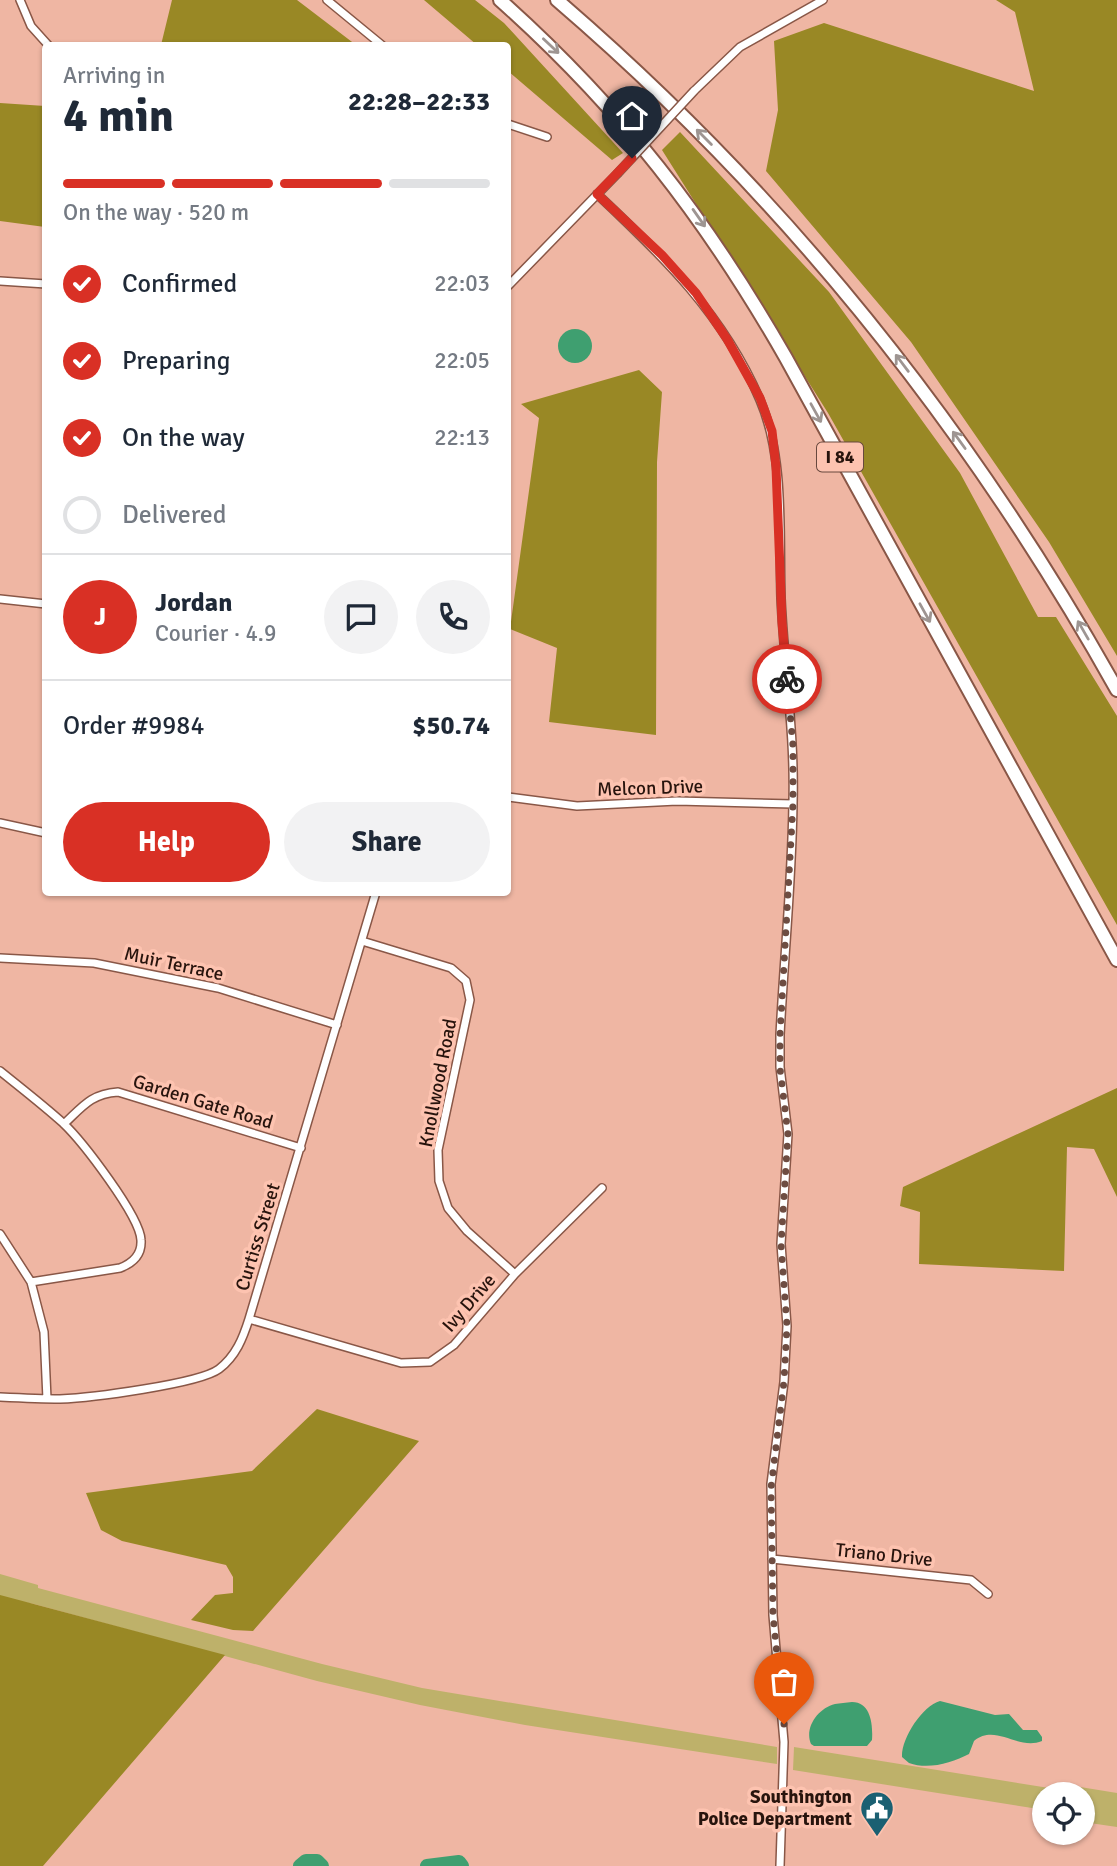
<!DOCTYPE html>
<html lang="en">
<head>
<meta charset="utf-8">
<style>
	body { margin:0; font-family:Signika,sans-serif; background:#f2f2f3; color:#1f2937; height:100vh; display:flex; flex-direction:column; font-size:26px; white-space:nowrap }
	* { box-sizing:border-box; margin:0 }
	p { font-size:23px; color:#747a83 }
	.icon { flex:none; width:38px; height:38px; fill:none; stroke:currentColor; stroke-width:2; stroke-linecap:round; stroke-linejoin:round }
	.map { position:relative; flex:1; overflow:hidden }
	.sheet { position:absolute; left:42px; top:42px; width:469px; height:854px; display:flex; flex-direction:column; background:#fff; border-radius:7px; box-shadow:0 2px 5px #0004 }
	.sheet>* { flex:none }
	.tools { position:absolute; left:1032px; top:1782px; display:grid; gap:14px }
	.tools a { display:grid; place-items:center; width:63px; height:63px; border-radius:50%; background:#fff; box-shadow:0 2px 5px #0004; font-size:35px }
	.pin { position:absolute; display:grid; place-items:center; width:60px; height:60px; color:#fff; margin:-72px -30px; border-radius:50% 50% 50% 0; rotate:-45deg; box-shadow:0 0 7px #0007 }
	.pin .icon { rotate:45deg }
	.courier { position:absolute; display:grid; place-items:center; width:70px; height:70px; margin:-35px; border:5px solid #d93025; border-radius:50%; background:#fff; color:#222; box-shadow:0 2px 9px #0007 }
	.summary em { font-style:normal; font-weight:700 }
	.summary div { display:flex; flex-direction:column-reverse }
	.summary { display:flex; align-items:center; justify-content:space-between; height:119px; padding:0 21px }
	h1 { font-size:46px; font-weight:700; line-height:52px }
	.bar { display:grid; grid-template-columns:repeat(4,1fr); gap:10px 7px; align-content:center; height:84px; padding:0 21px }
	.bar i { height:9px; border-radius:5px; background:#e0e1e3 }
	.bar .on { background:#d93025 }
	.bar p { grid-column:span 4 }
	.line { display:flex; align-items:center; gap:18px; padding:0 21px; border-top:2px solid #e0e1e3 }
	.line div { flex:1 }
	.round { display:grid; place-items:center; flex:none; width:74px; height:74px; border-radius:37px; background:#f2f2f3 }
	ol { padding:0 21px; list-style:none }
	li { display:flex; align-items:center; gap:21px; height:77px }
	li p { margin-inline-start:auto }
	li .icon { padding:7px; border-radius:50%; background:#d93025; color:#fff; stroke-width:4 }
	li:last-child { color:#747a83 }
	li i { width:38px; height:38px; border:4px solid #e0e1e3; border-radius:50% }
	.cta { display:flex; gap:14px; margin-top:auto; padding:14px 21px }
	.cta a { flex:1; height:80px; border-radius:42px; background:#d93025; color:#fff; font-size:28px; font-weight:700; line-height:80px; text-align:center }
	.cta a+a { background:#f2f2f3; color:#1f2937 }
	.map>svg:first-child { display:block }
	.green { fill:#beb16a }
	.forest { fill:#998825 }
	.water { fill:#3f9f70 }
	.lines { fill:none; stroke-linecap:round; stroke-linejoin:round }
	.river { stroke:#3f9f70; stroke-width:14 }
	.street-casing { stroke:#895747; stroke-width:10 }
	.highway-casing { stroke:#895747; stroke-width:16 }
	.street { stroke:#fff; stroke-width:7 }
	.highway { stroke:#fff; stroke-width:12 }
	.street-bridge-casing { stroke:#895747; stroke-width:10; stroke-linecap:butt }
	.street-bridge { stroke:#fff; stroke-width:7 }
	.oneway { stroke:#9e9592 }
	.done { stroke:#6e4d42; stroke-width:7; stroke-dasharray:0 12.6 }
	.route { stroke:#d93025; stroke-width:9 }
	.labels { text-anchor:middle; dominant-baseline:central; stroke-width:7; stroke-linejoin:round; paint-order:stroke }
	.shield { fill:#fdc3b0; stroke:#68483e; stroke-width:2 }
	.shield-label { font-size:18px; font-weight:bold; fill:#28140d }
	.street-label { font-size:19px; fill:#28140d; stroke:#fdc3b0 }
	.poi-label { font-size:19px; font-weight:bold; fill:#28140d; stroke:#fdc3b0; text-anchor:end }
</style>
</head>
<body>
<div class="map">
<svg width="1117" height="1866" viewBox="0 0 1117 1866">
	<rect width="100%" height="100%" fill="#efb6a3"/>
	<path class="green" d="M0,1574L38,1585V1588L322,1664L422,1688L777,1747V1764L525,1725L420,1705L317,1681L34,1604L0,1598Z
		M794,1747L1068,1791V1785L1117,1793V1827L1083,1822V1794H1045V1810L793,1770Z"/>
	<path class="forest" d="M172,0H297L356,45H161Z
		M424,0H475L504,23L623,153L612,160L508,71V46L477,45Z
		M996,0H1117V656L1049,542L911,342L766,171L778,110L774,41L824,23L1034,91L1015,12Z
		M0,103L45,106V227L0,221Z
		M680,132L829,292L960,473L1038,617H1056L1117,716V925L828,413L662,150Z
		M639,370L662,392L657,462L656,735L549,722L557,648L510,629L539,418L521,404Z
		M1117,1088V1197L1094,1149L1067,1147L1064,1271L919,1264L920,1212L900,1206L903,1187Z
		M317,1409L419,1441L253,1631L233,1630L191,1620L215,1595L233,1593V1577L226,1565L122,1541L101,1530L86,1493L252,1471Z
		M0,1595L225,1655L43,1866H0Z"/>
	<path class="water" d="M558 346a17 17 0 1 1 34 0a17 17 0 1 1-34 0Z
		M940,1701L995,1715L1009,1714L1023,1730H1037L1042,1737V1741C1018,1751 996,1723 974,1741L969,1754C952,1763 928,1770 909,1763L902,1757C901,1739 922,1706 940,1701Z
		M852,1702C871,1702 873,1725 872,1740L867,1746H814L811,1744C804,1728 818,1708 835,1704C840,1703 846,1703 852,1702Z"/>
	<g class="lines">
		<path class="river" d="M300,1866L306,1861H317L322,1866
			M427,1866L459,1862L462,1866"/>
		<g class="street-casing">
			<path id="street" d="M20,0L31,26L49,46
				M327,0L383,46
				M694,91L740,47L823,0
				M508,124L547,137
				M597,194C663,256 724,315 760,400C785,458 779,534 781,598C784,666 795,734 793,803C792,881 784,958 780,1035V1067L788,1134L781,1244L787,1326L784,1382L771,1484L773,1615L784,1742L780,1866
				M0,281L46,284
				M508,286L617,174
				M0,599L46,604
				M508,797L577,806L677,801L793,804
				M0,823L46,833
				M362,941L451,968L466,981L470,1000L438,1150L439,1181L448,1208L467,1231L515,1274
				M0,958L94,963L218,988L337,1025
				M0,1071C21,1088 43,1105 63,1123C82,1141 140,1216 141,1240C142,1255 133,1263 120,1268L31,1282
				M64,1124C83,1106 91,1094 118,1092L301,1148
				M0,1234L31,1282L44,1332L47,1399
				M249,1319L401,1363L430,1362L454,1345L515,1274L602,1188
				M0,1397C20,1398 40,1399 60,1399C89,1398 199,1384 219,1369C236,1356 243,1338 249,1319L376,892
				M772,1559L971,1580L988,1594"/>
		</g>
		<g class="highway-casing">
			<path id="highway" d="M500,0C621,108 706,218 786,358L1117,960
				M557,0C784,195 971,429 1117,690"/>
		</g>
		<use href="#street" class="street"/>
		<use href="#highway" class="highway"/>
		<g class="street-bridge-casing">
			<path id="street-bridge" d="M617,174L694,91"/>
		</g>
		<use href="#street-bridge" class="street-bridge"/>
	</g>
	<defs><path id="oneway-shaft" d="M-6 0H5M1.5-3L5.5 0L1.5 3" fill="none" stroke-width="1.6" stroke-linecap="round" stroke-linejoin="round" transform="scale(1.75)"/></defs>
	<g class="oneway">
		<use href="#oneway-shaft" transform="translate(551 46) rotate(43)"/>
		<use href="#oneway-shaft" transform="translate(704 137) rotate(-135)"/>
		<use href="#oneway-shaft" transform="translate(699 218) rotate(55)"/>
		<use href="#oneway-shaft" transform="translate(902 363) rotate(-127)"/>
		<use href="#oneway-shaft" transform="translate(816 413) rotate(61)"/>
		<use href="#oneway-shaft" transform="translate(959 440) rotate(-126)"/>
		<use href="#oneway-shaft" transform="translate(925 613) rotate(61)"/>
		<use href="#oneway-shaft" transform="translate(1083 630) rotate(-120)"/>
	</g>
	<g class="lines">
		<path class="done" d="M784,1724L773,1615L771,1488L784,1381L787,1326L781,1244L788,1134L780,1068V1035L793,804V746L787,679"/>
		<path class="route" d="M632,158L597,194L662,255L696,293L727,339L760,398L772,431L776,467L782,622L787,679"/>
	</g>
	<defs>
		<g id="civic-pin" transform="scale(1.75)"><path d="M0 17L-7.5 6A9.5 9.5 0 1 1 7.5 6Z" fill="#1b6072" stroke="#fdc3b0"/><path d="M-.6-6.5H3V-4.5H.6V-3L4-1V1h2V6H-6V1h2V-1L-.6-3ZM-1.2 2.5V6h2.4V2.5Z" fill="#fff"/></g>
	</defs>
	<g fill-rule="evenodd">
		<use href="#civic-pin" x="877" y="1808"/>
	</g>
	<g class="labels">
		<rect class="shield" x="817" y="442.5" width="46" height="29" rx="5"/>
		<g class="shield-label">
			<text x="840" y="457">I 84</text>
		</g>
		<g class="street-label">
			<text transform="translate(650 788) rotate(-2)">Melcon Drive</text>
			<text transform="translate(174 964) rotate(12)">Muir Terrace</text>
			<text transform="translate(438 1083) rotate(-79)">Knollwood Road</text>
			<text transform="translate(203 1102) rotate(17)">Garden Gate Road</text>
			<text transform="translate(258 1237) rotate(-73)">Curtiss Street</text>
			<text transform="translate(469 1303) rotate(-49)">Ivy Drive</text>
			<text transform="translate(884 1555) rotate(6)">Triano Drive</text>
		</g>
		<g class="poi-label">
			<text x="852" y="1797">Southington<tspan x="852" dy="22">Police Department</tspan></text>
		</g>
	</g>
</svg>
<div class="tools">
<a><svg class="icon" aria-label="locate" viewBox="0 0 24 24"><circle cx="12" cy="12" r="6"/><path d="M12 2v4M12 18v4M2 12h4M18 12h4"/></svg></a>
</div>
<div class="pin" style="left:784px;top:1724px;background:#ea580c"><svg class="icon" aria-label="bag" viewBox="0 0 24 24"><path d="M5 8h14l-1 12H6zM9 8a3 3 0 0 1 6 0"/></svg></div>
<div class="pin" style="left:632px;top:158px;background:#1f2937"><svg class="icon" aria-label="home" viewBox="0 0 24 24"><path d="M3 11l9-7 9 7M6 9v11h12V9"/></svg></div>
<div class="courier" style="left:787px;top:679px"><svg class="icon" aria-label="bike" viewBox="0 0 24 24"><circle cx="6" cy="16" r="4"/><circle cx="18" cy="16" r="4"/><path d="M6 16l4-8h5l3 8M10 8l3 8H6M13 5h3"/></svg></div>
<section class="sheet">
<div class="summary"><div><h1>4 min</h1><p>Arriving in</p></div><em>22:28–22:33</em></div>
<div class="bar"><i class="on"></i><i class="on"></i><i class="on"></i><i></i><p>On the way · 520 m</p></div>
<ol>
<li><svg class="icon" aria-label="check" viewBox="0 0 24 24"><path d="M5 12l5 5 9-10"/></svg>Confirmed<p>22:03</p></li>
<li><svg class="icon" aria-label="check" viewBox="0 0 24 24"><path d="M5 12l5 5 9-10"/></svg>Preparing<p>22:05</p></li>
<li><svg class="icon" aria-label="check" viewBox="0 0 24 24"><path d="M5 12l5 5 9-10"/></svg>On the way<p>22:13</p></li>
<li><i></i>Delivered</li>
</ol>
<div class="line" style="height:126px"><b class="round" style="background:#d93025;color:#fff">J</b><div><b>Jordan</b><p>Courier · 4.9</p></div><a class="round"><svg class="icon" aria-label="chat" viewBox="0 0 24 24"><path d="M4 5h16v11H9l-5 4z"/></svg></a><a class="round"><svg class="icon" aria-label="phone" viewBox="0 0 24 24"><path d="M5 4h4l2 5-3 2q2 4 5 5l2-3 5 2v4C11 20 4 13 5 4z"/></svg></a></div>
<div class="line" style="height:91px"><div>Order #9984</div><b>$50.74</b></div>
<div class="cta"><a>Help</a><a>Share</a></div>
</section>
</div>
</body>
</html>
